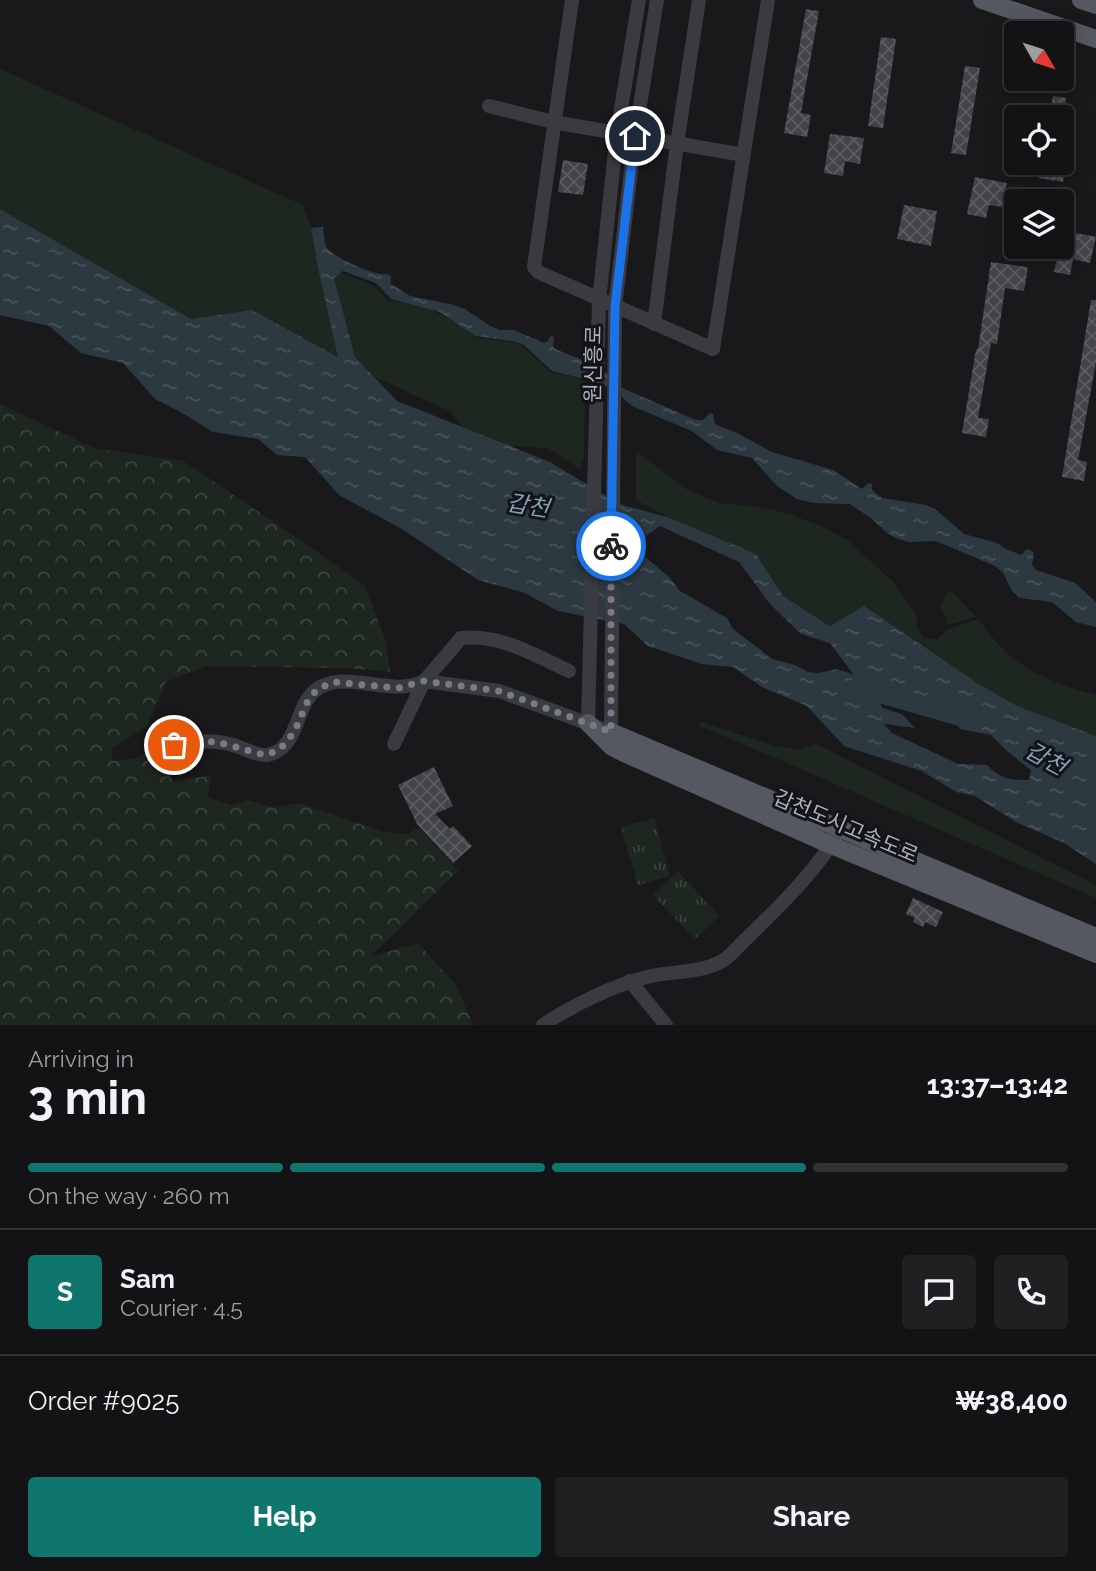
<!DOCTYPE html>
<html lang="en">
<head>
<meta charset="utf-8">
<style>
	body { margin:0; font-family:Raleway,"Noto Sans KR",sans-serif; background:#202022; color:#f1f3f6; height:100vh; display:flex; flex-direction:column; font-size:26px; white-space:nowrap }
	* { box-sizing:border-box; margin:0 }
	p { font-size:23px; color:#9d9ea0 }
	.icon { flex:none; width:38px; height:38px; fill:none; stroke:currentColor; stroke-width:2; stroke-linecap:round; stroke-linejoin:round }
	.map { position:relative; height:1025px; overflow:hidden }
	.details { display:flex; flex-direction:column; background:#131315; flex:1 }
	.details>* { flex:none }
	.needle { width:46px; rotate:129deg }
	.controls { position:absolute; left:1004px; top:21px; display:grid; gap:14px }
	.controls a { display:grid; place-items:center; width:70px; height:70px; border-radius:7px; background:#131315; box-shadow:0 4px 18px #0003,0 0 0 2px #323234; font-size:35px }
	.pin { position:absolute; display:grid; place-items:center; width:60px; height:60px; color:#fff; margin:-30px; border:4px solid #fff; border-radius:50%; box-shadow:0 2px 7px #0007 }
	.courier { position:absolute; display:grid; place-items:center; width:70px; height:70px; margin:-35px; border:5px solid #1a73e8; border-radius:50%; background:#fff; color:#222; box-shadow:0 2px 9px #0007 }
	.overview em { font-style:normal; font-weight:700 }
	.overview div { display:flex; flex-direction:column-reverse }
	.overview { display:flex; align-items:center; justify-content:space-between; height:119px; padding:0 28px }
	h1 { font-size:46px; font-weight:700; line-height:52px }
	.bar { display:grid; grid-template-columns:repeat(4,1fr); gap:10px 7px; align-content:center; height:84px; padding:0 28px }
	.bar i { height:9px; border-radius:5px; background:#323234 }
	.bar .on { background:#0f766e }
	.bar p { grid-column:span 4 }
	.line { display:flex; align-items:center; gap:18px; padding:0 28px; border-top:2px solid #323234 }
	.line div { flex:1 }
	.round { display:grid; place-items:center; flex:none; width:74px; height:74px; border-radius:7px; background:#202022 }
	.primary-button { display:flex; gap:14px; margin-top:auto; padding:14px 28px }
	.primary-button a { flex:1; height:80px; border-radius:7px; background:#0f766e; color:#fff; font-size:28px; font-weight:700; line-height:80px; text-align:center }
	.primary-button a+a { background:#202022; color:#f1f3f6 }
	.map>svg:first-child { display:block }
	.green { fill:#1e271f }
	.forest { fill:url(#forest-crowns) }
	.park { fill:url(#park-tufts) }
	.water { fill:url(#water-ripples); fill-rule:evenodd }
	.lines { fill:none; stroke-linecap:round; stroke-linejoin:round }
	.river { stroke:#2d3941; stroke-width:19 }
	.building { fill:url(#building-cross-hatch) }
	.minor { stroke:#3a3b41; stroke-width:14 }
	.major { stroke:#555860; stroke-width:18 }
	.done { stroke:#777c84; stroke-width:7; stroke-dasharray:0 12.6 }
	.route { stroke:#1a73e8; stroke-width:9 }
	.labels { text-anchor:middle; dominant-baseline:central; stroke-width:6; stroke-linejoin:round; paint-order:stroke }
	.street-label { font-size:21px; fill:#aab1bc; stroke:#141417 }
	.water-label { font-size:23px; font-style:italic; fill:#7ea1ba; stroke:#141417 }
</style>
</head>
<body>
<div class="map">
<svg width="1096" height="1025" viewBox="0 0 1096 1025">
	<defs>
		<pattern id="forest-crowns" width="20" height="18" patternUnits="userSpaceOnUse" patternTransform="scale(1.75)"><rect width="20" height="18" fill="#1e271f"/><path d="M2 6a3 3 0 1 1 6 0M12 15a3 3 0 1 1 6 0" fill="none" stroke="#3c443e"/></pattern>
		<pattern id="park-tufts" width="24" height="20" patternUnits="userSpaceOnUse" patternTransform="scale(1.75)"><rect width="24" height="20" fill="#1e271f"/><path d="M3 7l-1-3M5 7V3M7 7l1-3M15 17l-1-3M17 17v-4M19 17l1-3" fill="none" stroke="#3c443e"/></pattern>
		<pattern id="water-ripples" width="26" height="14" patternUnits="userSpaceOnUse" patternTransform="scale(1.75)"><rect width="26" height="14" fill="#2d3941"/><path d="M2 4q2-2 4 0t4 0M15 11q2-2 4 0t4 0" fill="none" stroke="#49535a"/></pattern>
		<pattern id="building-cross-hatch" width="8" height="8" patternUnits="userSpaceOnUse" patternTransform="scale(1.75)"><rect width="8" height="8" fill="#434449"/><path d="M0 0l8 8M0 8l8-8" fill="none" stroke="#5b5d61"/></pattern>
	</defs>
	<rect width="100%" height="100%" fill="#19191c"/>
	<path class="green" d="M0,69L303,205L311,228L319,273L339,357L252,310L191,319L0,209Z
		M339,272L373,285L388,300L428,308L452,320L477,338L511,342L522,346L550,372L585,380L584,456L580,469L548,448L510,446L462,427L450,411L375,377L355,357L334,278Z
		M636,451L686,489L719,503L757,507L789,514L821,526L849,541L893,582L917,616L916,627L924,638L937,640L948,629L978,619C989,634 1001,649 1015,660C1037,676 1070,689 1096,695V736L1017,706L977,683L831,626L783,596L756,554L670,518L636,500Z
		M947,592H952L976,617L947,625L946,616L940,609Z
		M701,722L776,746L798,750L816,744L1096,885V898C964,841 833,782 700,726Z"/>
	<path class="forest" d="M0,404L94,448L183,461L287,531L365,586L386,642L390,672L348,668L207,666L166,682L147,726L111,749L112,761L134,759L167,741L172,782L212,775L207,797L231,805L248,800L275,808L300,803L383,832L408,834L419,828L458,871L370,957L418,943L456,985L473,1025H0Z"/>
	<path class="park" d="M654,818L670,876L638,885L621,827Z
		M678,871L719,916L695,939L653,895Z"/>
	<path class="water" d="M0,209L191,319L252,310L338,357L319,273L311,228L323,227C324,234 324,243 327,248C334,258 377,277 387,274L391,276V284L410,296L450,304L465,309L490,326L500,330H514L544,343L547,342L551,336L554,337L553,347L557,350L600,367L622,388L696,420H703L710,413L713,414L715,424L739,434L772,452L833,470L862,489L869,483L872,484V490L882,498L926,505L935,509L964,534L997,543L1006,549L1021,555L1027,549L1034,552L1032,565L1036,570L1075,583L1096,602V627L1076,622L1052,602L1020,598L1012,591L1003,573L995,566L936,541L908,542L896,538L887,533L871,518L850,504L814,503L797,499L777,486L752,458L717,450L692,431L632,406L615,391L600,383L552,371L524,345L512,341L475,336L440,312L391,299L376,283L343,271L334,278L355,357L397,401L550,462L619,504L670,518L756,554L783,596L830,626L864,606L977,683L1017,706L1096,736V864L1064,843L1016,822L975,796L956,792L922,771L844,746L807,706L762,687L733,667L702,664L648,646L624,624L558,611L525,593L478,580L402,529L339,495L305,457L277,455L258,439L213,432L179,411L155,399L123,363L81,353L49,326L0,315ZM660,526L739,562L770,604L801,634L830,643L854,675L837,669L818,673L808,672L795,665L772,659L733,629L727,618L680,591L670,578L643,555L647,535ZM894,687C911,698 929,700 948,707L960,729L991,735L1008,752L1031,770L1029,780C1010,780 1000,779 987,765L958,764L892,733L884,724L915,728L902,714L882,708L877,695Z"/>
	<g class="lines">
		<path class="river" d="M858,687L976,721"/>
	</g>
	<path class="building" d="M806,9L819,11L801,113L811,115L807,137L784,133Z
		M881,37L896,39L883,128L868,126Z
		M965,66L980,68L966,155L951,153Z
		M1053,96L1066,98L1063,117H1049Z
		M830,134L864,138L860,164L845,161L843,176L824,173Z
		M563,160L588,164L583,195L558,192Z
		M1041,163L1066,164L1063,182L1039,178Z
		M975,177L1007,183L1002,207L989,205L986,218L967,214Z
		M904,205L937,211L931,246L897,239Z
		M1062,230L1096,237L1090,263L1073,259L1070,275L1054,272L1059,247H1062Z
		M991,262L1028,267L1024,291L1005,288L997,344L991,343L978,418L989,419L986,437L962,433L976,349H978Z
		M1091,300H1096V362L1078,460L1087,462L1084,481L1062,477Z
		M434,767L453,806L435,814L450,829L453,826L472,846L453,863L417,824L398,785Z
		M913,898L943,912L936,927L925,922L923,927L913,922L915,918L906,914Z"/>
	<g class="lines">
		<path class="minor" d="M572,0L534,267L538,272L713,349L768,0
			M489,106L553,122L744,155
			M654,324L677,144L699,0
			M588,723L599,301L617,133L639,0
			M394,744L424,681L499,691L611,732L615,307L635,136L657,0
			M173,745C194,741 215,739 236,746C246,749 257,756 267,755C300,749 294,705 317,689C345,669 390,697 422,682C426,680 455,645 461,638C501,634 534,655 569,671
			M630,981L666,1025
			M543,1025C573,1005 616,984 651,976C674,971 703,973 724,960C733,954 740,944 748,937C777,909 816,871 836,836"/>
		<path class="major" d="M982,0L1096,39
			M1081,0L1096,5
			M588,723L612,747L624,753L831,845L1096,954
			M611,732L1096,937"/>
	</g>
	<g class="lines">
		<path class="done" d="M174,745L194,741L217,742L265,755L279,750L288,740L295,730L309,698L318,689L333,682L398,688L424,681L499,691L611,732V546"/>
		<path class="route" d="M611,546L615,307L635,136"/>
	</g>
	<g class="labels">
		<g class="street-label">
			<text transform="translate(593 364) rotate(-89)">원신흥로</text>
			<text transform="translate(846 826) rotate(23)">갑천도시고속도로</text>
		</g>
		<g class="water-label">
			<text transform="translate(528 505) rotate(9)">갑천</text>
			<text transform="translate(1046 758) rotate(29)">갑천</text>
		</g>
	</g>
</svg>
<div class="controls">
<a><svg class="needle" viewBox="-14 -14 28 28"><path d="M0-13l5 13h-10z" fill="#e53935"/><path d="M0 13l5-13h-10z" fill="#9d9ea0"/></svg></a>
<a><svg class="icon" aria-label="locate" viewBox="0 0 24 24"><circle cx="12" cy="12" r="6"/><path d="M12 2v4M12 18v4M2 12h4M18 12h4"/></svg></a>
<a><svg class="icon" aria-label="layers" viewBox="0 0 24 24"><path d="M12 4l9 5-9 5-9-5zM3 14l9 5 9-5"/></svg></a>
</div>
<div class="pin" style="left:174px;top:745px;background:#ea580c"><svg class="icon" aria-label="bag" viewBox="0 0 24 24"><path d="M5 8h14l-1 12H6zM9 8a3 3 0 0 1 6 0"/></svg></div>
<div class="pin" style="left:635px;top:136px;background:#1f2937"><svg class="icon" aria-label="home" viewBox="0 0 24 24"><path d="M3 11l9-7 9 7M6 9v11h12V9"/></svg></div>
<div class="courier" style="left:611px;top:546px"><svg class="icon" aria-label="bike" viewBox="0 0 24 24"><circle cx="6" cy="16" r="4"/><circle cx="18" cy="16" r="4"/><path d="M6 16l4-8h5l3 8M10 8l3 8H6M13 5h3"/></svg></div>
</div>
<section class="details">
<div class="overview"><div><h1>3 min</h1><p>Arriving in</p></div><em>13:37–13:42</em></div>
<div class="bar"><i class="on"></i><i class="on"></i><i class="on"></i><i></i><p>On the way · 260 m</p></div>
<div class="line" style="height:126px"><b class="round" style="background:#0f766e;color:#fff">S</b><div><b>Sam</b><p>Courier · 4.5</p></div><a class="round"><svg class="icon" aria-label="chat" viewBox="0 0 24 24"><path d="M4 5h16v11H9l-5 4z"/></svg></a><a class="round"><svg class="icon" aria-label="phone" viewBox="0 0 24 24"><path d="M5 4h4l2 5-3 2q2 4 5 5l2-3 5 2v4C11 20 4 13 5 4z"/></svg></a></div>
<div class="line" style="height:91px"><div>Order #9025</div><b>₩38,400</b></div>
<div class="primary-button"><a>Help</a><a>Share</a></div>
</section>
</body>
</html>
